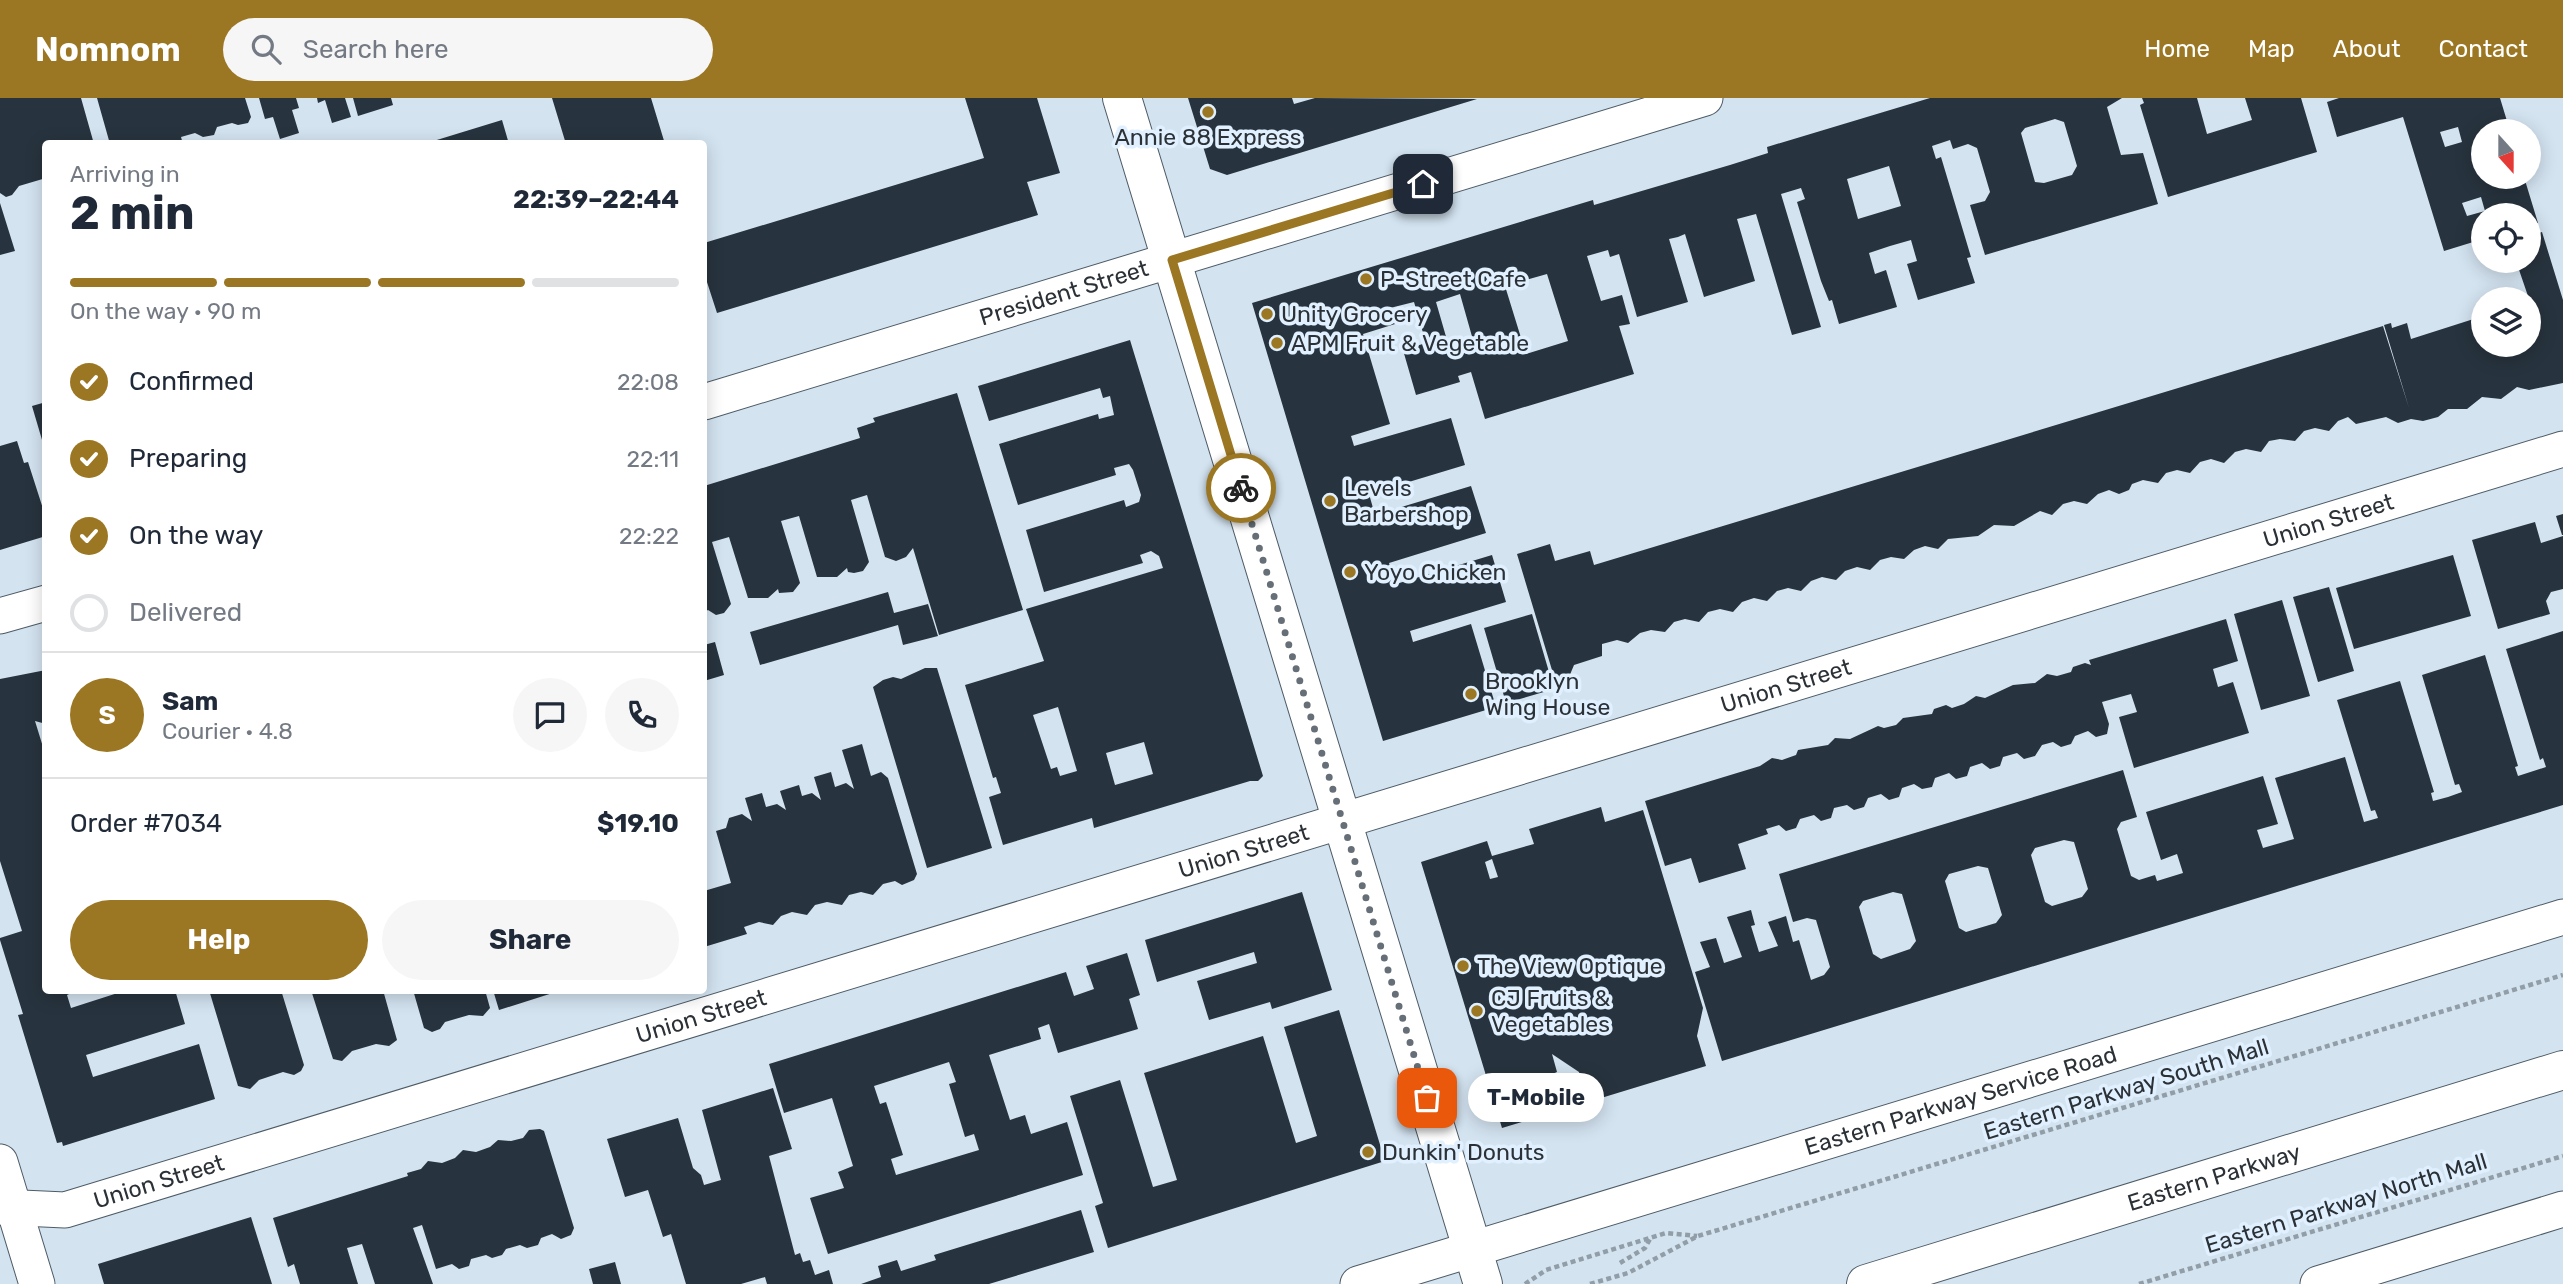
<!DOCTYPE html>
<html lang="en">
<head>
<meta charset="utf-8">
<style>
	body { margin:0; font-family:Rubik,sans-serif; background:#f6f6f7; color:#1f2937; height:100vh; display:flex; flex-direction:column; font-size:26px; white-space:nowrap }
	* { box-sizing:border-box; margin:0 }
	p { font-size:23px; color:#747a83 }
	.icon { flex:none; width:38px; height:38px; fill:none; stroke:currentColor; stroke-width:2; stroke-linecap:round; stroke-linejoin:round }
	.map { position:relative; flex:1; overflow:hidden }
	.side { position:absolute; left:42px; top:42px; width:665px; height:854px; display:flex; flex-direction:column; background:#fff; border-radius:7px; box-shadow:0 4px 18px #0003 }
	.side>* { flex:none }
	.needle { width:46px; rotate:159deg }
	.fabs { position:absolute; left:2471px; top:21px; display:grid; gap:14px }
	.fabs a { display:grid; place-items:center; width:70px; height:70px; border-radius:50%; background:#fff; box-shadow:0 4px 18px #0003; font-size:35px }
	.pin { position:absolute; display:grid; place-items:center; width:60px; height:60px; color:#fff; margin:-30px; border-radius:14px; box-shadow:0 4px 10px #0006 }
	.courier { position:absolute; display:grid; place-items:center; width:70px; height:70px; margin:-35px; border:5px solid #9c7723; border-radius:50%; background:#fff; color:#222; box-shadow:0 2px 9px #0007 }
	.bubble { position:absolute; height:49px; border-radius:24px; background:#fff; box-shadow:0 4px 18px #0003; font-size:23px; font-weight:700; line-height:49px; text-align:center }
	.overview em { font-style:normal; font-weight:700 }
	.overview div { display:flex; flex-direction:column-reverse }
	.overview { display:flex; align-items:center; justify-content:space-between; height:119px; padding:0 28px }
	h1 { font-size:46px; font-weight:700; line-height:52px }
	.bar { display:grid; grid-template-columns:repeat(4,1fr); gap:10px 7px; align-content:center; height:84px; padding:0 28px }
	.bar i { height:9px; border-radius:5px; background:#e0e1e3 }
	.bar .current { background:#9c7723 }
	.bar p { grid-column:span 4 }
	.line { display:flex; align-items:center; gap:18px; padding:0 28px; border-top:2px solid #e0e1e3 }
	.line div { flex:1 }
	.round { display:grid; place-items:center; flex:none; width:74px; height:74px; border-radius:37px; background:#f6f6f7 }
	ol { padding:0 28px; list-style:none }
	li { display:flex; align-items:center; gap:21px; height:77px }
	li p { margin-inline-start:auto }
	li .icon { padding:7px; border-radius:50%; background:#9c7723; color:#fff; stroke-width:4 }
	li:last-child { color:#747a83 }
	li i { width:38px; height:38px; border:4px solid #e0e1e3; border-radius:50% }
	.cta { display:flex; gap:14px; margin-top:auto; padding:14px 28px }
	.cta a { flex:1; height:80px; border-radius:42px; background:#9c7723; color:#fff; font-size:28px; font-weight:700; line-height:80px; text-align:center }
	.cta a+a { background:#f6f6f7; color:#1f2937 }
	header { display:flex; align-items:center; gap:42px; box-sizing:border-box; height:98px; padding:0 35px; background:#9c7723; color:#fff }
	header strong { font-size:33px }
	nav { display:flex; gap:38px; margin-inline-start:auto; font-size:24px }
	.search { width:490px; height:63px; background:#f6f6f7; display:flex; align-items:center; gap:18px; box-sizing:border-box; padding:0 24px; border-radius:38px; color:#747a83; font-size:26px }
	.map>svg:first-child { display:block }
	.building { fill:#27333e; fill-rule:evenodd }
	.lines { fill:none; stroke-linecap:round; stroke-linejoin:round }
	.street-casing { stroke:#4d5b66; stroke-width:37 }
	.secondary-casing { stroke:#4d5b66; stroke-width:40 }
	.primary-casing { stroke:#4d5b66; stroke-width:40 }
	.path { stroke:#919da7; stroke-width:4.5; stroke-dasharray:5 3.5; stroke-linecap:butt }
	.street { stroke:#fff; stroke-width:35 }
	.secondary { stroke:#fff; stroke-width:38 }
	.primary { stroke:#fff; stroke-width:38 }
	.done { stroke:#666f77; stroke-width:7; stroke-dasharray:0 12.6 }
	.route { stroke:#9c7723; stroke-width:9 }
	.poi-dot { fill:#9c7723; stroke:#e0f0fe; stroke-width:2.5 }
	.labels { text-anchor:middle; dominant-baseline:central; stroke-width:7; stroke-linejoin:round; paint-order:stroke }
	.poi-label { font-size:23px; fill:#2b3136; stroke:#e0f0fe; text-anchor:start }
	.street-label { font-size:23px; fill:#2b3136; stroke:#e0f0fe }
</style>
</head>
<body>
<header>
<strong>Nomnom</strong>
<div class="search"><svg class="icon" aria-label="search" viewBox="0 0 24 24"><circle cx="10" cy="10" r="6"/><path d="M15 15l6 6"/></svg>Search here</div>
<nav><a>Home</a><a>Map</a><a>About</a><a>Contact</a></nav>
</header>
<div class="map">
<svg width="2563" height="1186" viewBox="0 0 2563 1186">
	<rect width="100%" height="100%" fill="#d3e3f0"/>
	<path class="building" d="M0,0H81L94,46H46V80L19,88L12,97L6,99L0,95Z
		M97,0H245L251,19L248,25L238,27L232,25L217,29L214,37L203,39L195,35L181,39L183,46H110Z
		M259,0H296L299,10L292,12L299,35L280,41L273,19L265,21Z
		M317,0H345L351,19L332,25L325,2L318,5Z
		M353,0H391L393,7L358,18Z
		M552,0H651L665,46H566Z
		M965,0H1037L1060,75L1027,84L1038,117L717,215L706,181L704,182V145L984,60Z
		M1188,0H1292L1294,6L1315,0L1477,1L1227,77L1210,71Z
		M1930,0H2122L2107,9L2121,57L2143,55L2158,106L1985,157L1970,107L1985,103L1990,94L1977,50L1968,46L1953,51L1950,42L1932,48L1936,61L1941,59L1971,159L1967,160L1975,185L1918,202L1907,166L1917,163L1911,142L1890,148L1869,155L1875,176L1886,172L1897,209L1839,226L1832,202L1829,203L1821,183L1797,104L1805,101L1801,90L1781,96L1821,229L1792,237L1756,116L1737,121L1755,183L1704,199L1685,136L1678,139L1669,141L1688,204L1637,219L1619,156L1610,159L1608,152L1587,158L1601,203L1622,197L1630,226L1619,228L1634,276L1485,321L1471,274L1458,278L1460,284L1416,297L1403,252L1426,245L1414,204L1390,210L1395,226L1363,236L1390,326L1351,338L1354,348L1451,320L1465,367L1369,396L1375,417L1471,388L1486,435L1389,465L1396,486L1492,457L1506,504L1410,533L1413,544L1471,526L1496,609L1383,643L1252,205L1593,102L1594,107L1730,67L1768,55L1767,49ZM2055,21L2064,24L2077,68L2072,77L2044,85L2035,84L2021,35L2025,30ZM1889,68L1901,108L1858,121L1847,81ZM1547,176L1568,243L1526,256L1505,188ZM1460,196L1473,242L1449,249L1436,204Z
		M2142,0H2197L2207,36L2252,22L2245,0H2301L2317,54L2168,99L2140,7L2144,5Z
		M2339,0H2500L2510,33H2483V79H2524L2538,125L2529,127V117H2483V141L2444,153L2403,19L2337,39L2327,4ZM2458,29L2462,44L2445,49L2440,34ZM2481,99L2485,113L2467,118L2462,105Z
		M502,22L509,46H427V45Z
		M0,105L15,153L0,157Z
		M2542,134L2563,202V285L2529,292L2517,289L2501,301L2482,299L2467,311H2448L2438,319L2423,323L2411,321L2398,325L2386,319L2356,326L2348,319L2338,323L2329,333L2315,330L2304,333L2295,343L2280,341L2269,343L2261,354L2246,351L2235,354L2224,365L2211,361L2200,364L2190,375L2177,372L2166,375L2158,385L2143,382L2132,386L2129,392L2119,396L2109,392L2098,396L2087,406L2074,403L2063,406L2052,417L2040,413L2014,428L1994,427L1978,438L1948,441L1938,451L1925,448L1914,452L1904,461L1891,459L1880,462L1870,472L1857,469L1845,473L1836,482L1822,479L1811,483L1801,493L1788,490L1777,493L1767,503L1754,500L1742,504L1733,514L1720,511L1708,514L1699,524L1685,521L1674,524L1665,534L1651,532L1640,535L1628,545L1617,542L1602,546V558L1574,567L1569,579L1555,582L1517,456L1550,446L1555,463L1590,453L1594,467L2383,228L2409,310L2384,227L2391,225L2392,230L2407,225L2411,241L2483,218V247H2529V201L2516,163H2529V138Z
		M1130,242L1263,678L1258,683H1250L1094,730L1092,720L1003,747L989,699L1001,695L996,679L993,680L965,587L1044,563L1026,511L1163,470L1159,458L1151,453L1140,457L1143,465L1044,494L1026,432L1124,402L1126,409L1139,404L1141,397L1133,372L1129,366L1114,370L1116,377L1018,407L999,346L1098,316L1099,321L1114,317L1110,298L1103,300L1100,290L989,323L978,288ZM1058,609L1077,673L1060,678L1057,669L1051,671L1033,617ZM1144,644L1153,676L1115,687L1106,655Z
		M957,295L1023,512L939,537L913,450L906,459L896,463L885,459L867,397L851,402L869,464L863,473L854,475L848,474L847,470L837,479H817L799,418L781,423L800,485L793,494L779,495L778,491L768,500H748L729,439L712,444L731,506L724,515L716,517L708,512L704,514V388L860,340L857,330L875,324L873,320Z
		M46,304V351L45,352L32,308Z
		M17,343L24,365L28,364L46,420V438L0,452V348Z
		M2563,416V437H2562L2556,418Z
		M2535,424L2541,445L2563,438V491L2551,494L2546,503L2550,516L2498,531L2472,442Z
		M2453,457L2471,518L2354,551L2336,490Z
		M2329,489L2354,573L2318,584L2293,499Z
		M888,494L894,515L928,506L938,538L903,547L898,527L760,567L750,534Z
		M2282,502L2310,598L2261,612L2234,516Z
		M1532,516L1554,591L1506,605L1484,530Z
		M2226,521L2238,563L2213,571L2218,589L2233,584L2249,635L2134,670L2119,619L2137,614L2131,596L2102,604L2109,626L2107,636L2096,639L2088,633L2075,638L2071,646L2061,649L2053,644L2042,647L2035,658L2024,661L2017,655L2003,659L2000,668L1990,671L1982,665L1970,669L1967,678L1956,681L1949,675L1935,680L1932,689L1922,691L1914,686L1902,690L1899,699L1889,702L1881,696L1868,700L1864,709L1854,712L1847,707L1834,710L1831,720L1821,723L1814,717L1800,721L1796,730L1786,733L1779,727L1766,731L1768,736L1738,746L1746,771L1699,785L1691,760L1665,768L1645,703L1760,668L1772,660L1782,662L1796,657L1798,652L1828,647L1835,640L1850,641L1878,628L1884,630L1896,627L1903,620L1932,616L1934,611L1946,607L1952,610L1964,606L1976,598L1985,600L2013,587L2035,585L2047,576L2057,578L2071,574L2073,569L2085,565L2091,567L2089,562Z
		M2563,533V707L1722,963L1695,874L1710,869L1700,844L1716,840L1724,865L1742,859L1727,819L1751,812L1755,827L1751,828L1759,854L1778,848L1768,824L1786,818L1793,844L1799,842L1811,882L1824,877L1830,869L1816,822L1807,820L1793,824L1779,776L2123,672L2137,719L2121,724L2117,731L2131,778L2139,782L2155,777L2157,783L2183,775L2177,756L2161,762L2146,714L2263,678L2278,726L2257,732L2263,750L2294,741L2275,680L2345,659L2364,724L2378,720L2375,712L2371,713L2337,602L2400,583L2434,694L2431,695L2433,703L2448,699L2462,694L2459,686L2455,687L2422,577L2485,557L2518,668L2515,669L2518,678L2546,669L2543,660L2540,662L2506,551ZM2064,742L2074,744L2088,791L2082,799L2052,808L2045,804L2031,757L2035,750ZM1978,768L1988,770L2002,817L1996,825L1966,834L1959,830L1945,783L1949,776ZM1893,794L1902,796L1916,843L1910,851L1881,861L1873,856L1859,809L1863,803Z
		M715,544L724,577L704,583V547Z
		M925,570H937L992,750L927,770L873,589L883,582L893,579L901,581Z
		M46,572V626L35,623L43,649L46,647V892H78L67,897L71,910L127,892H175L185,926L86,957L93,979L199,946L215,1001L63,1048L62,1044L57,1045L18,917L23,916L0,842V840L22,833L0,763V581Z
		M862,646L871,678L881,674L888,680L917,776L914,782L902,787L895,783L883,786L873,797L861,794L849,797L842,807L827,804L815,807L807,817L792,814L781,818L773,827L759,824L744,829L747,836L704,849V793L731,785L716,733L726,730L729,720L742,716L752,723L745,700L762,695L766,709L777,706L786,712L780,693L799,687L802,698L812,695L821,702L814,679L831,674L835,689L846,685L854,691L842,652Z
		M1601,709L1605,724L1643,712L1703,910L1697,938L1706,968L1588,1004L1579,974L1552,956L1557,974L1550,977L1555,993L1562,991L1568,1010L1502,1030L1421,764L1487,743L1492,758L1534,746L1529,731ZM1492,761L1498,779L1490,781L1485,764Z
		M1302,794L1332,892L1272,911L1270,904L1209,922L1197,883L1257,865L1254,854L1157,884L1145,842Z
		M1127,855L1140,897L1129,901L1138,931L1058,955L1049,926L1038,930L1041,941L989,957L1010,1022L1025,1017L1031,1036L1067,1024L1083,1077L828,1156L810,1100L844,1090L838,1074L853,1068L832,1000L784,1015L769,966L1066,874L1074,898L1094,891L1086,868ZM949,964L956,984L949,986L965,1039L974,1036L979,1052L896,1077L891,1061L903,1057L886,1004L880,1006L874,988Z
		M209,892H281L304,967L301,973L294,977L283,974L259,982L250,991L238,988Z
		M311,892H383L397,942L389,948L376,946L352,953L342,963L333,961Z
		M413,892H485L490,910L483,918L469,917L445,924L440,931L432,934L424,930Z
		M493,892H559V893L499,912Z
		M1339,912L1385,1063L1108,1150L1095,1108L1103,1105L1070,998L1120,982L1153,1089L1177,1082L1144,975L1263,938L1296,1045L1317,1038L1284,929Z
		M773,990L792,1051L769,1058L795,1157L800,1155L803,1164L810,1162L815,1177L829,1172L833,1186H767L765,1179L741,1186H686L671,1136L663,1139L648,1092L625,1099L607,1041L678,1020L693,1070L701,1077L704,1087L721,1082L702,1012Z
		M540,1031L544,1033L574,1130L571,1137L561,1141L552,1136L541,1140L538,1147L527,1150L520,1147L506,1151L502,1157L492,1160L486,1157L471,1161L469,1168L459,1171L452,1166L436,1171L422,1127L413,1130L433,1186H375L362,1146L347,1150L358,1186H300L294,1166L288,1169L273,1120L408,1078L407,1075L421,1071L428,1063L442,1065L455,1060L463,1052L476,1054L490,1049L498,1042L511,1043L523,1040L529,1032Z
		M1081,1112L1094,1154L989,1186H861L881,1179L878,1168L897,1162L901,1173L936,1162L934,1157Z
		M251,1119L272,1186H104L98,1166Z
		M615,1164L621,1186H593L589,1171Z"/>
	<g class="lines">
		<g class="street-casing">
			<g id="street">
				<path id="s1" d="M704,304L1705,0"/>
				<path d="M0,518L46,505"/>
				<path d="M0,1064L37,1186"/>
				<path id="s2" d="M0,1109L65,1112L2563,351"/>
				<path id="s3" d="M1358,1186L2563,819"/>
				<path d="M2318,1186L2563,1111"/>
			</g>
		</g>
		<g class="secondary-casing">
			<path id="secondary" d="M1122,0L1483,1186"/>
		</g>
		<g class="primary-casing">
			<g id="primary">
				<path id="s4" d="M1866,1186L2563,972"/>
			</g>
		</g>
		<path class="path" d="M1620,1165L1645,1150L1650,1141
			M1525,1186L1546,1172L1666,1135L1697,1138
			M1590,1186L1628,1175L1698,1138L2563,877
			M2139,1186L2563,1058"/>
		<use href="#street" class="street"/>
		<use href="#secondary" class="secondary"/>
		<use href="#primary" class="primary"/>
	</g>
	<g class="lines">
		<path class="done" d="M1241,390L1427,1000"/>
		<path class="route" d="M1241,390L1172,162L1423,86"/>
	</g>
	<g class="poi-dot">
		<circle cx="1208" cy="14" r="7"/>
		<circle cx="1366" cy="181" r="7"/>
		<circle cx="1267" cy="216" r="7"/>
		<circle cx="1277" cy="245" r="7"/>
		<circle cx="1330" cy="403" r="7"/>
		<circle cx="1350" cy="474" r="7"/>
		<circle cx="1471" cy="596" r="7"/>
		<circle cx="1463" cy="868" r="7"/>
		<circle cx="1477" cy="913" r="7"/>
		<circle cx="1368" cy="1054" r="7"/>
	</g>
	<g class="labels">
		<g class="poi-label">
			<text x="1208" y="39" text-anchor="middle">Annie 88 Express</text>
			<text x="1380" y="181">P-Street Cafe</text>
			<text x="1281" y="216">Unity Grocery</text>
			<text x="1291" y="245">APM Fruit &amp; Vegetable</text>
			<text x="1344" y="390">Levels<tspan x="1344" dy="26">Barbershop</tspan></text>
			<text x="1364" y="474">Yoyo Chicken</text>
			<text x="1485" y="583">Brooklyn<tspan x="1485" dy="26">Wing House</tspan></text>
			<text x="1477" y="868">The View Optique</text>
			<text x="1491" y="900">CJ Fruits &amp;<tspan x="1491" dy="26">Vegetables</tspan></text>
			<text x="1382" y="1054">Dunkin' Donuts</text>
		</g>
		<g class="street-label">
			<text stroke="none"><textPath href="#s1" startOffset="376">President Street</textPath></text>
			<text stroke="none"><textPath href="#s2" startOffset="2431">Union Street</textPath></text>
			<text stroke="none"><textPath href="#s2" startOffset="1864">Union Street</textPath></text>
			<text stroke="none"><textPath href="#s2" startOffset="1297">Union Street</textPath></text>
			<text stroke="none"><textPath href="#s2" startOffset="730">Union Street</textPath></text>
			<text transform="translate(2126 991) rotate(-17)">Eastern Parkway South Mall</text>
			<text stroke="none"><textPath href="#s3" startOffset="630">Eastern Parkway Service Road</textPath></text>
			<text stroke="none"><textPath href="#s4" startOffset="364">Eastern Parkway</textPath></text>
			<text stroke="none"><textPath href="#s2" startOffset="163">Union Street</textPath></text>
			<text transform="translate(2346 1105) rotate(-17)">Eastern Parkway North Mall</text>
		</g>
	</g>
</svg>
<div class="fabs">
<a><svg class="needle" viewBox="-14 -14 28 28"><path d="M0-13l5 13h-10z" fill="#e53935"/><path d="M0 13l5-13h-10z" fill="#747a83"/></svg></a>
<a><svg class="icon" aria-label="locate" viewBox="0 0 24 24"><circle cx="12" cy="12" r="6"/><path d="M12 2v4M12 18v4M2 12h4M18 12h4"/></svg></a>
<a><svg class="icon" aria-label="layers" viewBox="0 0 24 24"><path d="M12 4l9 5-9 5-9-5zM3 14l9 5 9-5"/></svg></a>
</div>
<div class="pin" style="left:1427px;top:1000px;background:#ea580c"><svg class="icon" aria-label="bag" viewBox="0 0 24 24"><path d="M5 8h14l-1 12H6zM9 8a3 3 0 0 1 6 0"/></svg></div>
<div class="pin" style="left:1423px;top:86px;background:#1f2937"><svg class="icon" aria-label="home" viewBox="0 0 24 24"><path d="M3 11l9-7 9 7M6 9v11h12V9"/></svg></div>
<div class="courier" style="left:1241px;top:390px"><svg class="icon" aria-label="bike" viewBox="0 0 24 24"><circle cx="6" cy="16" r="4"/><circle cx="18" cy="16" r="4"/><path d="M6 16l4-8h5l3 8M10 8l3 8H6M13 5h3"/></svg></div>
<div class="bubble" style="left:1468px;top:975px;width:136px">T-Mobile</div>
<section class="side">
<div class="overview"><div><h1>2 min</h1><p>Arriving in</p></div><em>22:39–22:44</em></div>
<div class="bar"><i class="current"></i><i class="current"></i><i class="current"></i><i></i><p>On the way · 90 m</p></div>
<ol>
<li><svg class="icon" aria-label="check" viewBox="0 0 24 24"><path d="M5 12l5 5 9-10"/></svg>Confirmed<p>22:08</p></li>
<li><svg class="icon" aria-label="check" viewBox="0 0 24 24"><path d="M5 12l5 5 9-10"/></svg>Preparing<p>22:11</p></li>
<li><svg class="icon" aria-label="check" viewBox="0 0 24 24"><path d="M5 12l5 5 9-10"/></svg>On the way<p>22:22</p></li>
<li><i></i>Delivered</li>
</ol>
<div class="line" style="height:126px"><b class="round" style="background:#9c7723;color:#fff">S</b><div><b>Sam</b><p>Courier · 4.8</p></div><a class="round"><svg class="icon" aria-label="chat" viewBox="0 0 24 24"><path d="M4 5h16v11H9l-5 4z"/></svg></a><a class="round"><svg class="icon" aria-label="phone" viewBox="0 0 24 24"><path d="M5 4h4l2 5-3 2q2 4 5 5l2-3 5 2v4C11 20 4 13 5 4z"/></svg></a></div>
<div class="line" style="height:91px"><div>Order #7034</div><b>$19.10</b></div>
<div class="cta"><a>Help</a><a>Share</a></div>
</section>
</div>
</body>
</html>
